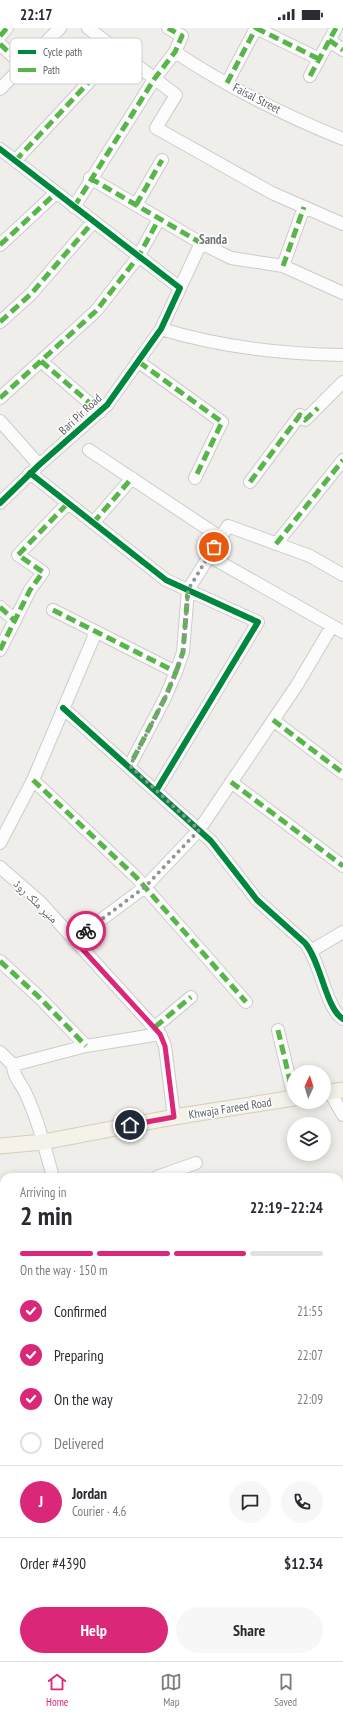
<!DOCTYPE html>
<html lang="en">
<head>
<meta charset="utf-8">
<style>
	body { margin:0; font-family:"PT Sans Narrow","Noto Naskh Arabic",sans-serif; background:#f7f7f7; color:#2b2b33; height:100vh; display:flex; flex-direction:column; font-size:15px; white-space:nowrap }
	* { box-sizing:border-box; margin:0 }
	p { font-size:13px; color:#7c7c81 }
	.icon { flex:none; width:22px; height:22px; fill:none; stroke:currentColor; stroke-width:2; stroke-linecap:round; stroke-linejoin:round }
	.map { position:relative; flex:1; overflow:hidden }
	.drawer { position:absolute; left:0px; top:1145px; width:343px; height:488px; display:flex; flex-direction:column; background:#fff; border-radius:12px 12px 0 0; box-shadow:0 2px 10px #0003 }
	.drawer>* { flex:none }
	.needle { width:26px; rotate:4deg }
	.controls { position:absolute; left:287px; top:1037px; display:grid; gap:8px }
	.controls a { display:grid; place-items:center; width:44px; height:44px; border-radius:50%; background:#fff; box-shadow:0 2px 10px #0003; font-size:20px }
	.pin { position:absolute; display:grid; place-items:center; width:34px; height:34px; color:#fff; margin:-17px; border:2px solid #fff; border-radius:50%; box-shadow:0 1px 4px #0007 }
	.courier { position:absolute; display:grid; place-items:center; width:40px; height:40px; margin:-20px; border:3px solid #db2777; border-radius:50%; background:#fff; color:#222; box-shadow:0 1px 5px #0007 }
	.overview em { font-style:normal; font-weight:600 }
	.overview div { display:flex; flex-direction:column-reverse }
	.overview { display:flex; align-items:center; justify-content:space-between; height:68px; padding:0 20px }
	h1 { font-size:26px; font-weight:600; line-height:30px }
	.bar { display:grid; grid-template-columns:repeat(4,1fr); gap:6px 4px; align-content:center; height:48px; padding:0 20px }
	.bar i { height:5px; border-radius:3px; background:#e1e1e2 }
	.bar .active { background:#db2777 }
	.bar p { grid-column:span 4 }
	.line { display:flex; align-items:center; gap:10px; padding:0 20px; border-top:1px solid #e1e1e2 }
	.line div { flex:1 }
	.round { display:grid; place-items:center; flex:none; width:42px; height:42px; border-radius:21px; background:#f7f7f7 }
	ol { padding:0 20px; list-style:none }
	li { display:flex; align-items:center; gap:12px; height:44px }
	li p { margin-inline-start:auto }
	li .icon { padding:4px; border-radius:50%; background:#db2777; color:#fff; stroke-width:4 }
	li:last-child { color:#7c7c81 }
	li i { width:22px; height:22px; border:2px solid #e1e1e2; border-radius:50% }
	.action { display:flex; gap:8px; margin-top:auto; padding:8px 20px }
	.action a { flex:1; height:46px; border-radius:24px; background:#db2777; color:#fff; font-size:16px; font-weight:600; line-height:46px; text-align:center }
	.action a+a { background:#f7f7f7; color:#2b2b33 }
	.status { display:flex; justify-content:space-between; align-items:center; height:28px; padding:0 20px; background:#fff; direction:ltr }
	.status svg { height:11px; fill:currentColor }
	.tab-bar { display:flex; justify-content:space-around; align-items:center; height:56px; border-top:1px solid #e1e1e2; background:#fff; font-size:11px; color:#7c7c81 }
	.tab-bar a { display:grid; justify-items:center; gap:2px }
	.tab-bar .active { color:#db2777 }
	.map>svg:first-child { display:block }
	.green { fill:#d8ebd6 }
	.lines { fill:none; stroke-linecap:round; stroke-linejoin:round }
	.minor-casing { stroke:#cbcccc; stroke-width:14 }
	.major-casing { stroke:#d7ceb8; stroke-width:17 }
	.minor { stroke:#fdfcfc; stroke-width:12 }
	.major { stroke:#f4f2e9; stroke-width:15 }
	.quiet { stroke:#58b549; stroke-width:5; stroke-dasharray:10 5; stroke-linecap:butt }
	.cycleway-casing { stroke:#fff; stroke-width:8 }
	.cycleway { stroke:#00873e; stroke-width:6 }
	.done { stroke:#919496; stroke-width:4; stroke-dasharray:0 7.2 }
	.route { stroke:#db2777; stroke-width:5 }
	.labels { text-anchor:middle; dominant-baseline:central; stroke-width:3; stroke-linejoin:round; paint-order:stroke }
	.street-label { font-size:12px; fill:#5f6368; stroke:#fff }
	.neighbourhood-label { font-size:13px; font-weight:bold; fill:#70757a; stroke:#fff }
	.key { fill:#fff; stroke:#cfd0d2; stroke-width:1 }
	.key-label { font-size:11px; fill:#5f6368 }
</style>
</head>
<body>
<div class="status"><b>22:17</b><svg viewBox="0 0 49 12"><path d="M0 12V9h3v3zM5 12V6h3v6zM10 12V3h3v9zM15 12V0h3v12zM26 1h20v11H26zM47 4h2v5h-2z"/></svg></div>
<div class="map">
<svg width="343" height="1633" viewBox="0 0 343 1633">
	<rect width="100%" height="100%" fill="#efeeea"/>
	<path class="green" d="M343,1176V1300L339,1301V1177Z"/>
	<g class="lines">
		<g class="minor-casing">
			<path id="minor" d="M88,0L176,67L156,100L272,165L343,196
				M256,0L319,31
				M0,8L7,0
				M329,12L343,22
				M0,16L23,38
				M175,24C226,58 286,88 343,111
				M310,48L336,0
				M227,55L256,0
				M0,61L60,0
				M0,121L180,260L161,301L107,377L39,437L0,475
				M15,133L118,23
				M90,150L201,215L231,230L283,238L343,265
				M136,177L162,132
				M74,179L155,50L175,24L182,8L168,0
				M0,217L56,165
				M283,238L304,179
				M180,260L201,215
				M0,294L31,266L93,194
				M161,301C220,319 282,326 343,327
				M41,333L100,384
				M139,334L222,394L195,450
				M0,370L96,283L138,229L159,191
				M0,393L39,437
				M89,422L220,509
				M30,445L166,552L258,594L156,763
				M250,454L300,387L305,392L343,354
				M93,495L132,450
				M276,516L343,432
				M209,528L343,604
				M0,579L15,593
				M53,582L176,644L165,670L129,739
				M0,622L30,562L43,544L18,527L68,475
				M176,644L183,624L188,562L228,498L310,528L343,547
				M63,680L211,813L257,872L305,915C321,934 326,981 343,991
				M273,692L343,745
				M33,752L136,849L246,974
				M231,754L343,838
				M0,815L33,752L96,604
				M0,839L40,874L160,1006L165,1018L174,1089
				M74,912L145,859L199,802L297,657L332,598
				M311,923L343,904
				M0,933L41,971L86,1018
				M155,999L191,969
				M278,1002L294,1070
				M0,1024L13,1037C13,1048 20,1054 25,1064C38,1091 45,1121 53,1149
				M13,1037L86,1018L160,1006
				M330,1064L343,1087
				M157,1149L196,1135
				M339,1172L343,1171
				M0,1193L4,1192
				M0,1281L4,1280
				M339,1360L343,1367
				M0,1365L4,1364
				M339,1380L343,1377
				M0,1445L4,1444
				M339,1509L343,1515
				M0,1526L4,1527
				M339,1546L343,1547
				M339,1611L343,1612
				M57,1633H64
				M206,1633V1629
				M292,1633V1629"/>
		</g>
		<g class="major-casing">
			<path id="major" d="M324,1065L343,1062
				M0,1118L43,1114L174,1089L294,1070"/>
		</g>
		<use href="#minor" class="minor"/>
		<use href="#major" class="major"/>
		<path class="quiet" d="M256,0L319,31
			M0,8L7,0
			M329,12L343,22
			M0,16L23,38
			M310,48L336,0
			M227,55L256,0
			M15,133L118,23
			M90,150L201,215
			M136,177L162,132
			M74,179L155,50L175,24L182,8L168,0
			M0,217L56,165
			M283,238L304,179
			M0,294L31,266L93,194
			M41,333L100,384
			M139,334L222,394L195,450
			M0,370L96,283L138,229L159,191
			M250,454L300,387L305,392L318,380
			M93,495L132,450
			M276,516L343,432
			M0,579L15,593
			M53,582L176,644L165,670L129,739
			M0,622L30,562L43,544L18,527L68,475
			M176,644L183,624L188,562
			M273,692L343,745
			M33,752L136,849L246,974
			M231,754L343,838
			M0,933L41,971L86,1018
			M155,999L191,969
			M278,1002L294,1070
			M339,1611L343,1612"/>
		<g class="cycleway-casing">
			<path id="cycleway" d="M0,121L180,260L161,301L107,377L39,437L0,475
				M30,445L166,552L258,594L156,763
				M63,680L211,813L257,872L305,915C321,934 326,981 343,991"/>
		</g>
		<use href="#cycleway" class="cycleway"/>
	</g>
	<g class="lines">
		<path class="done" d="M86,903L145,859L199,802L130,738L165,670L176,644L183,624L188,562L214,519"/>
		<path class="route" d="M86,903L74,912L160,1006L165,1018L174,1089L130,1097"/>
	</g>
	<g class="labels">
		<g class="street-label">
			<text transform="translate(257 70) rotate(27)">Faisal Street</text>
			<text transform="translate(80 386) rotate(-43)">Bari Pir Road</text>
			<text transform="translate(36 873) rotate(44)">منیر ملک روڈ</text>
			<text transform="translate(230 1080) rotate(-9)">Khwaja Fareed Road</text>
		</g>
		<g class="neighbourhood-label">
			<text x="213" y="211">Sanda</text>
		</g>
	</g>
	<rect x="10" y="10" width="132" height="46" rx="6" class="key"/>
	<rect x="18" y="22" width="18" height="4" fill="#00873e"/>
	<rect x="18" y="40" width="18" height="4" fill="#58b549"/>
	<g class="key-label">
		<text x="43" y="28">Cycle path</text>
		<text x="43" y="46">Path</text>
	</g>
</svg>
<div class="controls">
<a><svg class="needle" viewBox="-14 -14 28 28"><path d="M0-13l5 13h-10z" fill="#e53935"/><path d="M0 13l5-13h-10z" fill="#7c7c81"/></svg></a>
<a><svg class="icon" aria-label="layers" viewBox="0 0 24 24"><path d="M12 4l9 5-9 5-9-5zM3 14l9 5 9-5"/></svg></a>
</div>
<div class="pin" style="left:214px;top:519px;background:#ea580c"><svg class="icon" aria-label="bag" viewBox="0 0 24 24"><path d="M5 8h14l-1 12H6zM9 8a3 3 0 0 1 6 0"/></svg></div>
<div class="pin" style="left:130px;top:1097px;background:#1f2937"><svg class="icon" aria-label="home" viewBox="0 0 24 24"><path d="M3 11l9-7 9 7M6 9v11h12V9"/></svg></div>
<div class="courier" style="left:86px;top:903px"><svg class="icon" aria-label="bike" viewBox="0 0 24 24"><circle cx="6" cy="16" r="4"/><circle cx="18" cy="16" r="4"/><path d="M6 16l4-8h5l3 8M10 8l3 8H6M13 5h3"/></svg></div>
<section class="drawer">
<div class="overview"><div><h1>2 min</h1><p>Arriving in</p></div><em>22:19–22:24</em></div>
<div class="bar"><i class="active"></i><i class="active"></i><i class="active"></i><i></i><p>On the way · 150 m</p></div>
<ol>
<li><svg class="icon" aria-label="check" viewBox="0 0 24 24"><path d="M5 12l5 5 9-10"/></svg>Confirmed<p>21:55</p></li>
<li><svg class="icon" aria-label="check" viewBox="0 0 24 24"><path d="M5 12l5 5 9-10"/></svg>Preparing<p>22:07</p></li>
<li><svg class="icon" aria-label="check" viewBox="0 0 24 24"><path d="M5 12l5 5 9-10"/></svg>On the way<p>22:09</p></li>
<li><i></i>Delivered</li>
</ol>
<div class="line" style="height:72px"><b class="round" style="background:#db2777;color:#fff">J</b><div><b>Jordan</b><p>Courier · 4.6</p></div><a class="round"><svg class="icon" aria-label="chat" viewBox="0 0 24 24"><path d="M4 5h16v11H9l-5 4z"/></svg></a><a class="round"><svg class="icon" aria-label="phone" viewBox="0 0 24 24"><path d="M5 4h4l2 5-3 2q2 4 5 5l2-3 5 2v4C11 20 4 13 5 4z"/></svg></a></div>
<div class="line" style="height:52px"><div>Order #4390</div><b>$12.34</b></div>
<div class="action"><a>Help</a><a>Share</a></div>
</section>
</div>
<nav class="tab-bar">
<a class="active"><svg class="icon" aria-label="home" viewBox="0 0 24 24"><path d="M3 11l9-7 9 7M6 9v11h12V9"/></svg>Home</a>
<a><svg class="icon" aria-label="map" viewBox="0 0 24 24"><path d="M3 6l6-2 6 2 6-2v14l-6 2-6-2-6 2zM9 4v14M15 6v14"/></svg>Map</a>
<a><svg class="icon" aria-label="saved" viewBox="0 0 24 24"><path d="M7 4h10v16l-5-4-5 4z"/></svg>Saved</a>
</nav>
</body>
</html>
